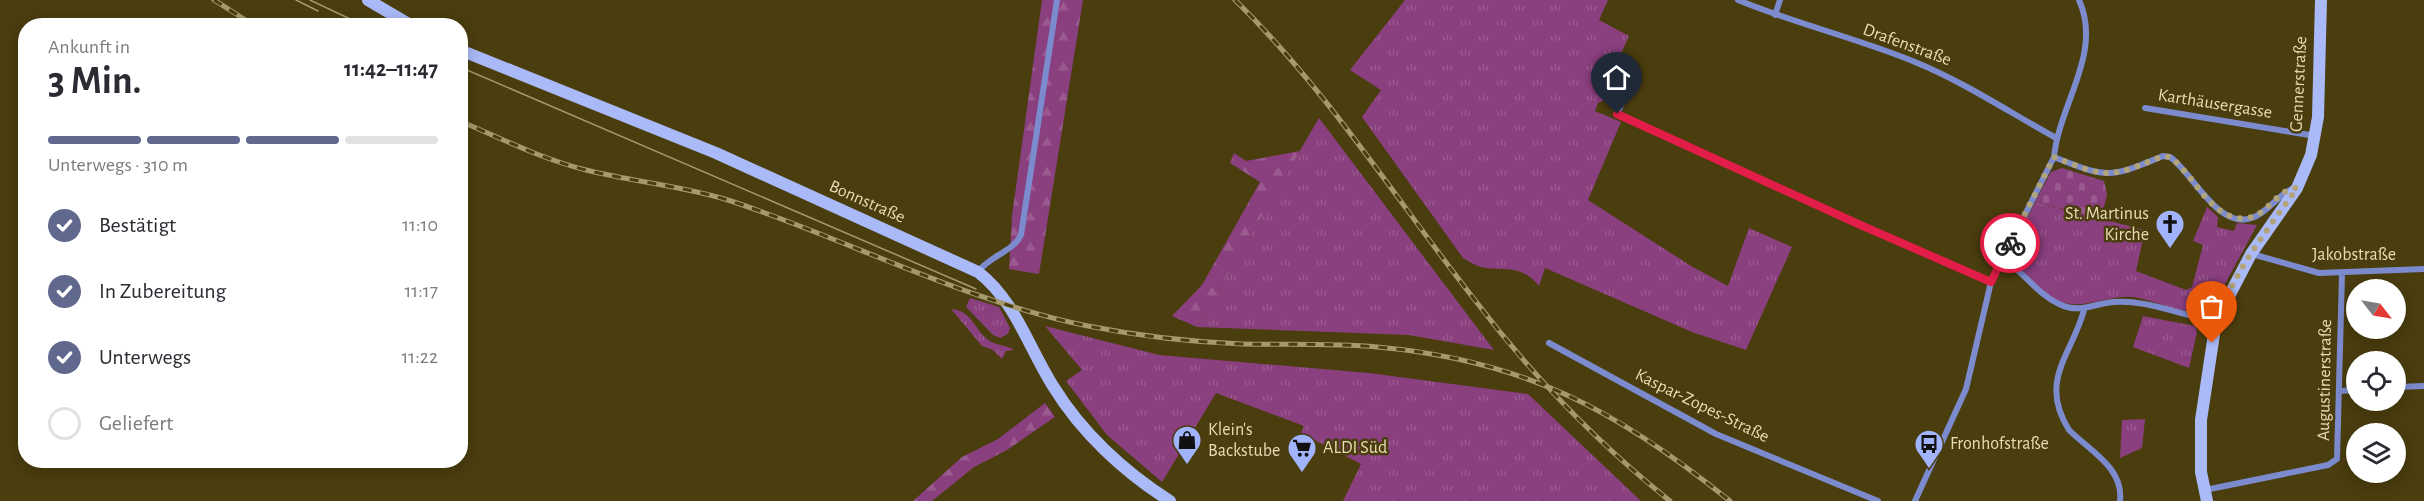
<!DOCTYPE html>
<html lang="de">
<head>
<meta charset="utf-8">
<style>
	body { margin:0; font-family:"Alegreya Sans",sans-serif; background:#f7f7f7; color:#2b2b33; height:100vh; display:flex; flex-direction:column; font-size:22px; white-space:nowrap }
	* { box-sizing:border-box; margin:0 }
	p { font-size:20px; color:#7c7c81 }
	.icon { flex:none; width:33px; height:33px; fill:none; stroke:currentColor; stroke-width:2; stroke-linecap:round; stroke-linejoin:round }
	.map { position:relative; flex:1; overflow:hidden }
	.sheet { position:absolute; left:18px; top:18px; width:450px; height:450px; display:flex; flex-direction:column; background:#fff; border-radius:24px; box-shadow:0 3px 15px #0003 }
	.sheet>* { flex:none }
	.needle { width:39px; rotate:121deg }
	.fabs { position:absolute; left:2346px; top:279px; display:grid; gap:12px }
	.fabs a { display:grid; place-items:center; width:60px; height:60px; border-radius:50%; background:#fff; box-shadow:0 3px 15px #0003; font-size:30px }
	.pin { position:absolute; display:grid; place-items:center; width:51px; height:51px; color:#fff; margin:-62px -26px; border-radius:50% 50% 50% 0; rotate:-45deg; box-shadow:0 0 6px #0007 }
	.pin .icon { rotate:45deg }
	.courier { position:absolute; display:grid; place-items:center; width:60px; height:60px; margin:-30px; border:4px solid #e11d48; border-radius:50%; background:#fff; color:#222; box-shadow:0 2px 8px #0007 }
	.headline em { font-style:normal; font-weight:600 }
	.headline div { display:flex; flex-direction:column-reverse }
	.headline { display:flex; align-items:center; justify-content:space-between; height:102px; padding:0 30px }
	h1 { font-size:39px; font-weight:600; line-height:45px }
	.bar { display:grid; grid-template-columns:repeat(4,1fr); gap:9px 6px; align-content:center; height:72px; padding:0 30px }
	.bar i { height:8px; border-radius:4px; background:#e1e1e2 }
	.bar .on { background:#60688e }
	.bar p { grid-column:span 4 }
	ol { padding:0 30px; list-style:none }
	li { display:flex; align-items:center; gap:18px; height:66px }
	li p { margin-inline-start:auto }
	li .icon { padding:6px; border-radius:50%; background:#60688e; color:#fff; stroke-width:4 }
	li:last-child { color:#7c7c81 }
	li i { width:33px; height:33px; border:3px solid #e1e1e2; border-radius:50% }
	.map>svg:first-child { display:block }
	.grass { fill:url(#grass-tufts) }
	.forest { fill:url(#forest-firs) }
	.cemetery { fill:url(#cemetery-stones) }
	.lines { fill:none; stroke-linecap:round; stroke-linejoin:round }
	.street { stroke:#7c8bcd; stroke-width:6 }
	.secondary { stroke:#aabaf8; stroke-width:12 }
	.tram { stroke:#a6996e; stroke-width:1.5 }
	.rail-casing { stroke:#a6996e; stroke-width:5 }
	.rail { stroke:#4a3d0e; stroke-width:3; stroke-dasharray:9; stroke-linecap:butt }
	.done { stroke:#b1a47a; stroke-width:6; stroke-dasharray:0 10.8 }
	.route { stroke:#e11d48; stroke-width:8 }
	.labels { text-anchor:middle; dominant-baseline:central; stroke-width:5; stroke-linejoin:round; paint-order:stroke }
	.street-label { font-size:18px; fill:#e9dcb4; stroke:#4a3d0e }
	.poi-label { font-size:18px; fill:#e9dcb4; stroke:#4a3d0e; text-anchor:start }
</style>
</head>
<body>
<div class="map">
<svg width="2424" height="501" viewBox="0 0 2424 501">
	<defs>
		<pattern id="grass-tufts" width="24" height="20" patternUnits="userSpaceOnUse" patternTransform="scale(1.5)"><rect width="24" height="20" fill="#8a3f7f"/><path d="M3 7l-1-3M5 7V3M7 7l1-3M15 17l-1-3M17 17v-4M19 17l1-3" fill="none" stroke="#9a5a8f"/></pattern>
		<pattern id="forest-firs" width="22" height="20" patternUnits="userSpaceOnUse" patternTransform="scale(1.5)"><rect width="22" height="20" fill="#8a3f7f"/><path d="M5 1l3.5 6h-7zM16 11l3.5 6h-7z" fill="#9a5a8f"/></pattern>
		<pattern id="cemetery-stones" width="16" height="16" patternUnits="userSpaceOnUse" patternTransform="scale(1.5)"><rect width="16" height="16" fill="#8a3f7f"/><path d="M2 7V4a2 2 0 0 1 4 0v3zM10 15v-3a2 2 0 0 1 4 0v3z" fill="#9a5a8f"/></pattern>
	</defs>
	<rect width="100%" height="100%" fill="#4a3d0e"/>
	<path class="grass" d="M1405,0H1608L1599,20L1629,36L1619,58L1630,63L1634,75L1624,96L1618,93L1598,103L1595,111L1621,122L1588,200L1691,266L1728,286L1749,228L1792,247L1746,350L1692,332L1545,268L1539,286C1523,266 1508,270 1486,268C1478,267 1470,262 1463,258L1362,117L1381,90L1350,70Z
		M1319,118L1494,350L1409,335L1197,327Z
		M2035,202L2145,230L2136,271L2186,290L2192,287L2203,245L2193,241L2207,207L2218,217L2217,227L2234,231L2237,223L2257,225L2213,306C2185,320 2162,301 2133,297C2108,294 2083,311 2059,301C2041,294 2020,270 2010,253Z
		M970,298L999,307L1010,328L1008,334L1000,338L993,335L966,307Z
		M951,309C971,310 974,328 987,339C995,346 1005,344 1014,350L1006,351L1002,359L993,350L982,346Z
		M2143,316L2195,326L2197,332L2189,368L2133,347Z
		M1045,326L1159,355L1369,373L1528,394L1641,501H1343L1361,464L1301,433L1304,426L1216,393L1162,482L1107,435L1066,381L1082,370Z
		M2145,419L2142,448L2120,458L2122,420Z"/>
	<path class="forest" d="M1042,0H1083L1039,274L1009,269L1012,216Z
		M1300,151L1197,327L1172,316L1202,285L1260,182L1230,163L1234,153L1246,161Z
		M1045,403L1055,417L1007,450L974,467L932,501H913L962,457L998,439Z"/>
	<path class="cemetery" d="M2062,168L2104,181L2107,195L2101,218L2035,202L2051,172Z"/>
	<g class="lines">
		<path class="street" d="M1738,0C1796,24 1857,38 1915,62C1964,82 2009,112 2056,138
			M1775,15L1780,0
			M1623,101L1617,114L1856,223L1991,282
			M2145,108L2316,136
			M2054,157C2109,179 2109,178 2163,156L2170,157C2193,173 2218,230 2252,218C2269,212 2278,194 2294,188
			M2252,254L2319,273L2424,269
			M2002,258C2023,271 2037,294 2059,304C2079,314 2093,304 2113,302C2147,299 2182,316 2216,321
			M978,272C989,256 1013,252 1021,235L1057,0
			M2084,310C2072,355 2038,380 2069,430C2090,451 2124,468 2120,501
			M1549,343L1716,434L1878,501
			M2396,387L2424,386
			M2340,391L2356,390
			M2205,490L2328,465L2337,459L2342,274
			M1915,501L1966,389L1991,282L2054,157C2059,104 2103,53 2079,0"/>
		<path class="secondary" d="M368,0L412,26
			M460,50L716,153L978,272C1014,299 1029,348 1053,386C1081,432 1124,472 1170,501
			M2207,501L2201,472V420L2216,321L2251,254L2297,188L2311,155L2318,117L2321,0"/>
		<path class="tram" d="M296,0L318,11
			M310,0L365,26
			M460,67L976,289"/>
		<g class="rail-casing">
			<path id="rail" d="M214,0L255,26
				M1235,0C1327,90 1395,198 1474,299C1531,374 1596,442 1670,501
				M460,121C502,139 542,159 586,170C634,182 684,186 731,201C851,241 964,301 1088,326C1139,336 1190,342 1242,344C1287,345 1332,343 1377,347C1524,360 1617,410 1730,501"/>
		</g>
		<use href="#rail" class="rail"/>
	</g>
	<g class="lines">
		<path class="done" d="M2010,243L2054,157C2109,179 2109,178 2163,156L2170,157C2195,175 2211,222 2247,218C2267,216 2278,188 2297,188C2264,235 2223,284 2212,343"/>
		<path class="route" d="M1617,114L1856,223L1991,282L2010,243"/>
	</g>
	<defs>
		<g id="church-pin" transform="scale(1.5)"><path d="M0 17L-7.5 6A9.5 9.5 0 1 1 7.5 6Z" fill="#a1b3fd" stroke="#4a3d0e"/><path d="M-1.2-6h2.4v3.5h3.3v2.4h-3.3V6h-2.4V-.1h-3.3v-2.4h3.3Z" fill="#111"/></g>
		<g id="shop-pin" transform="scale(1.5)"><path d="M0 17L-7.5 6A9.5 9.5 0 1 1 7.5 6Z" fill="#a1b3fd" stroke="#4a3d0e"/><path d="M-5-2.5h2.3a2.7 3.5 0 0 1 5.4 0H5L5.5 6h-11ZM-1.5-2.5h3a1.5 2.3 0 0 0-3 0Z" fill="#111"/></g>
		<g id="bus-pin" transform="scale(1.5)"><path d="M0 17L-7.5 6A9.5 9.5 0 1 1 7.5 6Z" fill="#a1b3fd" stroke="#4a3d0e"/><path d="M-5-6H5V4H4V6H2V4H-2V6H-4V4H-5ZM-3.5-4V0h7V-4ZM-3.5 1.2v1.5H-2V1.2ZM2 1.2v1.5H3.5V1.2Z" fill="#111"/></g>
		<g id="supermarket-pin" transform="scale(1.5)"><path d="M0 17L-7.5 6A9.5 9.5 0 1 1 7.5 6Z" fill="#a1b3fd" stroke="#4a3d0e"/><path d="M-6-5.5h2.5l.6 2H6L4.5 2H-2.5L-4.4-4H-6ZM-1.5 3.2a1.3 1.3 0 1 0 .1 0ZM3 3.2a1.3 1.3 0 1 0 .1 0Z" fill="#111"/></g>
	</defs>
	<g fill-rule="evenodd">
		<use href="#church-pin" x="2170" y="224"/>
		<use href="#shop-pin" x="1187" y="440"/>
		<use href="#bus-pin" x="1929" y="444"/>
		<use href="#supermarket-pin" x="1302" y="448"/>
	</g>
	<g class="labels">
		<g class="street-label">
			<text transform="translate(1907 45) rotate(20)">Drafenstraße</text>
			<text transform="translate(2299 84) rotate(-87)">Gennerstraße</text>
			<text transform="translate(2215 104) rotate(9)">Karthäusergasse</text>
			<text transform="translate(867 202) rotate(24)">Bonnstraße</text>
			<text x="2354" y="255">Jakobstraße</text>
			<text transform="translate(2325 380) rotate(-89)">Augustinerstraße</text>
			<text transform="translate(1702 406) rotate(26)">Kaspar-Zopes-Straße</text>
		</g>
		<g class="poi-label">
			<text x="2149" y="214" text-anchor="end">St. Martinus<tspan x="2149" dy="21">Kirche</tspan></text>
			<text x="1208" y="430">Klein's<tspan x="1208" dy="21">Backstube</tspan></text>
			<text x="1950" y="444">Fronhofstraße</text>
			<text x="1323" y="448">ALDI Süd</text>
		</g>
	</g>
</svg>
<div class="fabs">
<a><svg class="needle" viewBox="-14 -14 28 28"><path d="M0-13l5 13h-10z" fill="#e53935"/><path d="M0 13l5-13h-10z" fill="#7c7c81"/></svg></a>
<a><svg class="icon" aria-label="locate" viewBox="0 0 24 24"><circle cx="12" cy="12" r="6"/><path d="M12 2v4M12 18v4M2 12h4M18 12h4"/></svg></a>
<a><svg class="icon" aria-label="layers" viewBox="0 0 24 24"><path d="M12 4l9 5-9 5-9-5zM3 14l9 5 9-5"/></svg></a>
</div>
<div class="pin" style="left:2212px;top:343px;background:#ea580c"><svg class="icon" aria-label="bag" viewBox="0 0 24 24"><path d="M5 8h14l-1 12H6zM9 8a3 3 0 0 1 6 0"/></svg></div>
<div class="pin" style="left:1617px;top:114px;background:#1f2937"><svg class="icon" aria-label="home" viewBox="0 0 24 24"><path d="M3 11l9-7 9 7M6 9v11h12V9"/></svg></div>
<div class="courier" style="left:2010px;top:243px"><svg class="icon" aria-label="bike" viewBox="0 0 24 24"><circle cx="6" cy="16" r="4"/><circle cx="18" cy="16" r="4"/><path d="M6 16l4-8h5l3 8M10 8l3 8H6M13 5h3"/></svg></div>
<section class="sheet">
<div class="headline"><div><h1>3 Min.</h1><p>Ankunft in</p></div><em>11:42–11:47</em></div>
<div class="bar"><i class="on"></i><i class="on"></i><i class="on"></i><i></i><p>Unterwegs · 310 m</p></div>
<ol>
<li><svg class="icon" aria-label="check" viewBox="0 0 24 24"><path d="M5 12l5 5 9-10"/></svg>Bestätigt<p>11:10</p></li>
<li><svg class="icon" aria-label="check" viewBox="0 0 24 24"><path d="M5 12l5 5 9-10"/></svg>In Zubereitung<p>11:17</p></li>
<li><svg class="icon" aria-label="check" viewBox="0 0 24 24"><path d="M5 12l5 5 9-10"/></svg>Unterwegs<p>11:22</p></li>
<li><i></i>Geliefert</li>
</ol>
</section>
</div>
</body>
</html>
